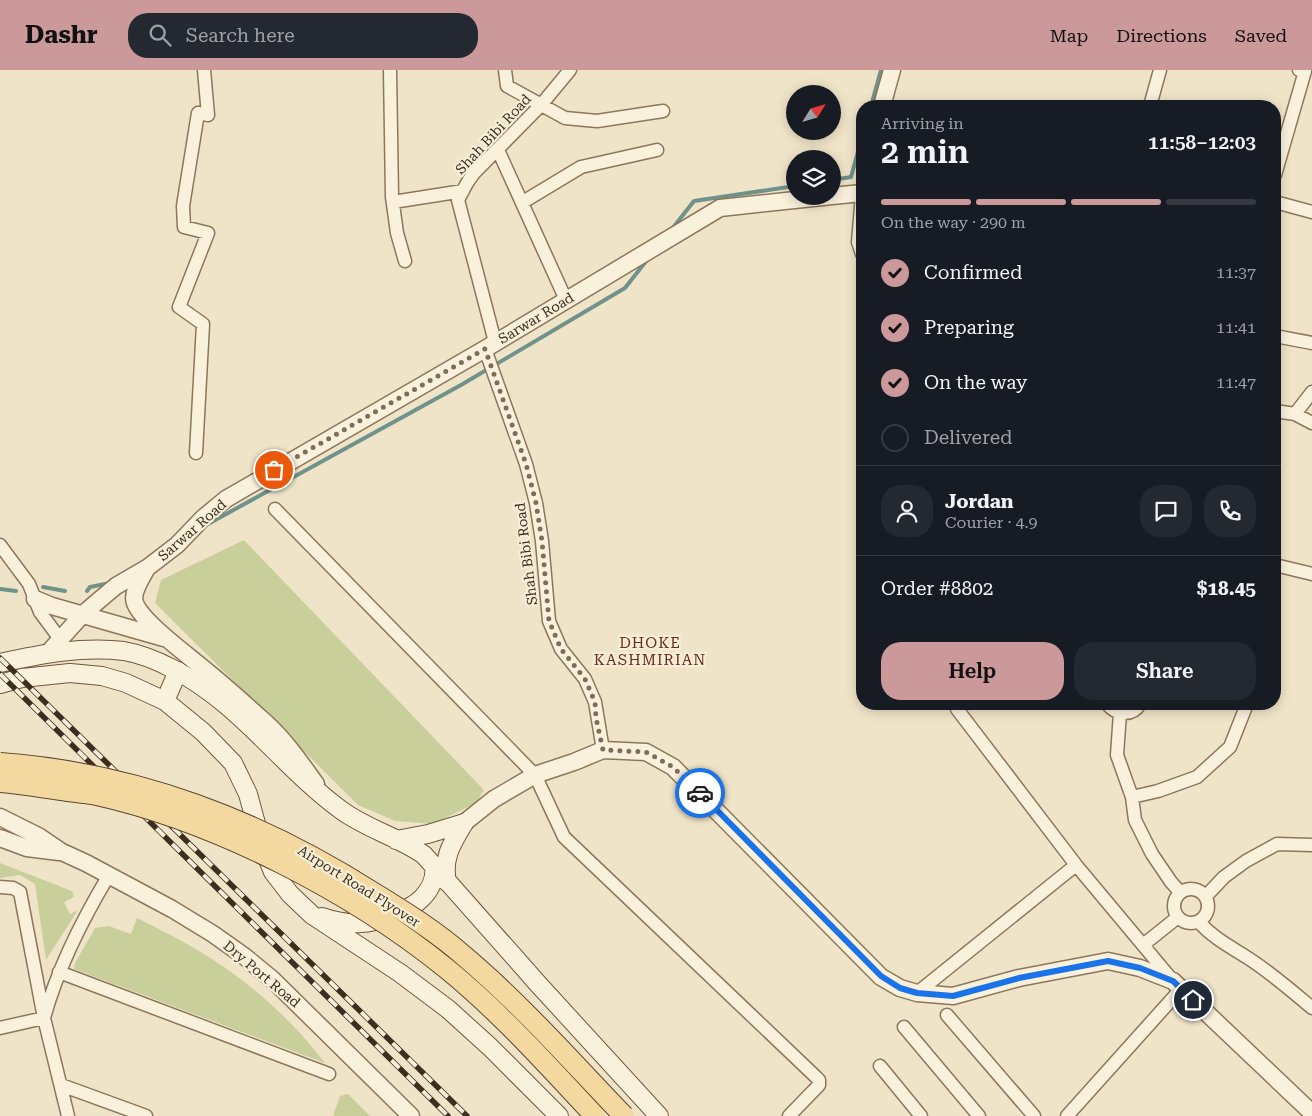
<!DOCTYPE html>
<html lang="en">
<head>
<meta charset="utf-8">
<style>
	body { margin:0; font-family:"Roboto Serif",serif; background:#242831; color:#f1f3f6; height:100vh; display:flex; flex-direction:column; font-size:19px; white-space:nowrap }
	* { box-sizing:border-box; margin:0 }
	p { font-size:16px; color:#9ea1a6 }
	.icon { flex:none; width:28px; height:28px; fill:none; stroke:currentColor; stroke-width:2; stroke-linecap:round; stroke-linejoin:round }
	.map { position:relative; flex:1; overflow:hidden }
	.sheet { position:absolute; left:856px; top:30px; width:425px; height:610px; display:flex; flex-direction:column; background:#171b24; border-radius:20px; box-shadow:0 2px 12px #0003 }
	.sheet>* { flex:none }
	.needle { width:32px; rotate:53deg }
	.tools { position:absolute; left:786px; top:15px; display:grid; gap:10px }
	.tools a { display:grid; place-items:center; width:55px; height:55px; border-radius:50%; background:#171b24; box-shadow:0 2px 12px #0003; font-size:25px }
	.pin { position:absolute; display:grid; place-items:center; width:42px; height:42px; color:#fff; margin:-21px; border:2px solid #fff; border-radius:50%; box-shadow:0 1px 5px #0007 }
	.courier { position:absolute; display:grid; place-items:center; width:50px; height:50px; margin:-25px; border:4px solid #1a73e8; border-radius:50%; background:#fff; color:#222; box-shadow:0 1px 6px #0007 }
	.head em { font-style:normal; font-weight:600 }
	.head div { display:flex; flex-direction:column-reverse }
	.head { display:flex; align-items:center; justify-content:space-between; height:85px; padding:0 25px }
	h1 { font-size:32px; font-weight:600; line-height:38px }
	.bar { display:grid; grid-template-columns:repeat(4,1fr); gap:8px 5px; align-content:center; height:60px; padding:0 25px }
	.bar i { height:6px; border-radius:4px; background:#363941 }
	.bar .active { background:#cc999b }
	.bar p { grid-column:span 4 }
	.line { display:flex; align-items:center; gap:12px; padding:0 25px; border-top:1px solid #363941 }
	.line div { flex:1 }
	.round { display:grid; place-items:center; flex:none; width:52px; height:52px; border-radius:20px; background:#242831 }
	ol { padding:0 25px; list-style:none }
	li { display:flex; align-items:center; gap:15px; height:55px }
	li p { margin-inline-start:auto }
	li .icon { padding:5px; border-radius:50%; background:#cc999b; color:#111; stroke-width:4 }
	li:last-child { color:#9ea1a6 }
	li i { width:28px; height:28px; border:2px solid #363941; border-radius:50% }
	.action { display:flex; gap:10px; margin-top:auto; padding:10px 25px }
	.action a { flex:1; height:58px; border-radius:20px; background:#cc999b; color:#111; font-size:20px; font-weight:600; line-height:58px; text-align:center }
	.action a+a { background:#242831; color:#f1f3f6 }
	header { display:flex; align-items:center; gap:30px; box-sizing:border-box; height:70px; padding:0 25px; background:#cc999b; color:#111 }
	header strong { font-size:24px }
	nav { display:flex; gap:28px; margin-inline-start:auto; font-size:18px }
	.search { width:350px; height:45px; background:#242831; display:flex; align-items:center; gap:12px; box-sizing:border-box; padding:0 18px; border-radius:20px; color:#9ea1a6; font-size:19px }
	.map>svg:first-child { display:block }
	.green { fill:#c9cf9b }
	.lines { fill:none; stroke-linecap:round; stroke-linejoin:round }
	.stream { stroke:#6f938a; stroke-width:4 }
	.minor-casing { stroke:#8d765c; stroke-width:15 }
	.tertiary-casing { stroke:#8d765c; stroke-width:19 }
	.secondary-casing { stroke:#6f573f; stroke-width:20 }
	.minor { stroke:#faf1dc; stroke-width:12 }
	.tertiary { stroke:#faf1dc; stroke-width:16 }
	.secondary { stroke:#faf1dc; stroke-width:18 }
	.rail-casing { stroke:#3d2e20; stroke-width:5.5 }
	.rail { stroke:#f7eed8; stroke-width:4; stroke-dasharray:11; stroke-linecap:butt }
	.primary-bridge-casing { stroke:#5b4430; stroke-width:22; stroke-linecap:butt }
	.primary-bridge { stroke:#f3d9a0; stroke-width:20 }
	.done { stroke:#7c6e5b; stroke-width:5; stroke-dasharray:0 9 }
	.route { stroke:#1a73e8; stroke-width:6 }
	.labels { text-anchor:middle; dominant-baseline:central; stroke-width:4.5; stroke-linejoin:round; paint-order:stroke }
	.street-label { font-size:14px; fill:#3d2e20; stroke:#f7eed8 }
	.neighbourhood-label { font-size:15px; letter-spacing:1px; fill:#6b2e1e; stroke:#f7eed8 }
</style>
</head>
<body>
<header>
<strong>Dashr</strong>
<div class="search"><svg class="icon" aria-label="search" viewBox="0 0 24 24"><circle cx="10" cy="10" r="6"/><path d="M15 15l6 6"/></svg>Search here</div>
<nav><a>Map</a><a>Directions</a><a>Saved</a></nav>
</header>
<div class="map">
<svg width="1312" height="1046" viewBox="0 0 1312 1046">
	<rect width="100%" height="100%" fill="#f0e4c8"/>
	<path class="green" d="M244,470L484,720L476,733L433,754L395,751L358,735L155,533L161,510Z
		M0,793L72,821L74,827L64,832L70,844L78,840L46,890L35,814L20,805L0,808Z
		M137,848C156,858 176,867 194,878C244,907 290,947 325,993L74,899L75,893L95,858L109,856L131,864Z
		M348,1024L370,1046H333L340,1026Z"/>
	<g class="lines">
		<path class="stream" d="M871,36L881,0
			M832,110L851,107L862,67
			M672,159L694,131L795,116
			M208,454L461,315L625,218L647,190
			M43,517L65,521
			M0,519L16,521
			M87,521L90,517L110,513"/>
		<g class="minor-casing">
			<path id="minor" d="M390,0L392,127L397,163L405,191
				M505,0L507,16L565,48L597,51L663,41
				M1150,36L1160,0
				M498,80L566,230
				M1275,105L1305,1L1299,0
				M862,125L858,172L862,184
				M393,132L463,121
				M523,132L581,97L657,80
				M1275,132L1312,142
				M1275,266L1312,273
				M495,272L458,130L467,113L474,103L541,35L570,0
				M485,279L526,394L536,433L542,471L549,551L561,579L585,609L595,632L603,680
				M1275,341L1295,344L1312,353
				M1295,344L1312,322
				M196,383L203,254L179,237L208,163L184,157L183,136L198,43L208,45L204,0
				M275,439L535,705L564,767L816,1007L819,1010V1015L789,1046
				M0,475L29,514L40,542L60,569
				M1275,495L1312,504
				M1107,634C1116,645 1132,647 1140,634
				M957,639L1076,795L1173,911
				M1120,643L1117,685L1132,727L1135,750L1152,784L1171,812L1180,822
				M1132,727L1158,721L1197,707L1230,677L1247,634
				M0,817L13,818L20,822L44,948L68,1046
				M1174 836a17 17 0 1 1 34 0a17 17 0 1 1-34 0Z
				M1206,826L1224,807L1246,791L1277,774L1312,775
				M1199,852C1213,868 1231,877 1248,888C1271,903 1291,920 1312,938
				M1143,875L1178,847
				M59,902L329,1004
				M917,923L1076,795
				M947,945L1034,1046
				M904,957L979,1046
				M0,958L44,948C58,897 82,850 109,805
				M880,996L921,1046
				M61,1015L146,1046
				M1067,1046L1181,919"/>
		</g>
		<g class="tertiary-casing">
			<path id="tertiary" d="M882,36L892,0
				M832,126L862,123
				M147,498C142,508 131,522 135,533C142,552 188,585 204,599C225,616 245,634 265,652C285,670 300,692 316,714
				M35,529L52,536L164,568
				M48,583L83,544L97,532L116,516L147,498L177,475L203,448L226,429L485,279L720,138L832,126
				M0,747L40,767L62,782L86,793L172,839L213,864L244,886L272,909L411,1046
				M464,753L494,729L535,705L574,692L603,680L646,682L673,697L881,907L900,918L917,923L953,926L1019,908L1108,891L1140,898L1173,911L1312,1043
				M0,768L27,778L59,782"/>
		</g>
		<g class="secondary-casing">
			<path id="secondary" d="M0,593C41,584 82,576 124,581C141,584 158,591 173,599C240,633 282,697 341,740C367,759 398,767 424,785L539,915L659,1046
				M0,614L22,608L70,603L102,606L126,613L165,631L203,662L233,693L248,724L261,772L273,802L290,824L312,845L400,903L448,939L490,977L559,1046
				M165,631L178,601
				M396,770L428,764L464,753
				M447,812C442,788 452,773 464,753
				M322,847C334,851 348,854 361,853C376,853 412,839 422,828C430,820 436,808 434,796"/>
		</g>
		<use href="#minor" class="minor"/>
		<use href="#tertiary" class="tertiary"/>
		<use href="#secondary" class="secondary"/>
		<g class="rail-casing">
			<path id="rail" d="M0,588L467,1046
				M0,604L448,1046"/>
		</g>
		<use href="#rail" class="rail"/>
		<g class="primary-bridge-casing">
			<path id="primary-bridge" d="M0,693C137,703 259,750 374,823C405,842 437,862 464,886C522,935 572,992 624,1046
				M0,712C23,714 45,718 68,721C77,722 88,723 97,725C217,752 352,822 447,899C501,943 548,996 595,1046"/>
		</g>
		<use href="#primary-bridge" class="primary-bridge"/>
	</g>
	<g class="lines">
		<path class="done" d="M274,400L485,279L526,394L536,433L542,471L549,551L561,579L585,609L595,632L596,648L603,680L646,682L673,697L700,723"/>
		<path class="route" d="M700,723L881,906L900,918L917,923L953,926L1019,908L1108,891L1140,898L1173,911L1193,930"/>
	</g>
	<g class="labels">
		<g class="street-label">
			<text transform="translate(493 64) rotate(-47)">Shah Bibi Road</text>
			<text transform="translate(536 248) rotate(-31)">Sarwar Road</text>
			<text transform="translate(192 460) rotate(-41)">Sarwar Road</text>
			<text transform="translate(526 484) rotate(-97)">Shah Bibi Road</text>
			<text transform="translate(359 816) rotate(32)">Airport Road Flyover</text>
			<text transform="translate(262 904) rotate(40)">Dry Port Road</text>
		</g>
		<g class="neighbourhood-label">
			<text x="650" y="573">DHOKE<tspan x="650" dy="17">KASHMIRIAN</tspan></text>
		</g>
	</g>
</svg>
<div class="tools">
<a><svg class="needle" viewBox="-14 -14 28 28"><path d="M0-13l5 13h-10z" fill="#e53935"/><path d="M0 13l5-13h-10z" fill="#9ea1a6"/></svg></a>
<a><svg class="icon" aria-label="layers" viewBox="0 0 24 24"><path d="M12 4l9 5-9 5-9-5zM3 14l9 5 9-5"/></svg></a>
</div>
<div class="pin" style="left:274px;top:400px;background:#ea580c"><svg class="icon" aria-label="bag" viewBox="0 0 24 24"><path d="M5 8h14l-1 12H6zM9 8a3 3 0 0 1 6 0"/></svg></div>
<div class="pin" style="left:1193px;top:930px;background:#1f2937"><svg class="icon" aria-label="home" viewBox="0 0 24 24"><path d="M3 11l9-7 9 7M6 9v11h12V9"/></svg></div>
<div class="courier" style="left:700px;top:723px"><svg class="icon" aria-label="car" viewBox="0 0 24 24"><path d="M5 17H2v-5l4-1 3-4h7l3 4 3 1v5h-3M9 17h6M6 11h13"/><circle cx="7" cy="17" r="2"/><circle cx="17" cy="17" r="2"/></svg></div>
<section class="sheet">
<div class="head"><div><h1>2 min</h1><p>Arriving in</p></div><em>11:58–12:03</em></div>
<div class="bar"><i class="active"></i><i class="active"></i><i class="active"></i><i></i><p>On the way · 290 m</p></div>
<ol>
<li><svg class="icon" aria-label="check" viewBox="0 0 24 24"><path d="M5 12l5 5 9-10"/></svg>Confirmed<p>11:37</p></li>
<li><svg class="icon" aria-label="check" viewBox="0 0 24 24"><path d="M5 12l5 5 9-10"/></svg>Preparing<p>11:41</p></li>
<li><svg class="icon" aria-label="check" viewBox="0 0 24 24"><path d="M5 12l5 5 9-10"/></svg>On the way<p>11:47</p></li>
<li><i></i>Delivered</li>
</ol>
<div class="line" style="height:90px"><a class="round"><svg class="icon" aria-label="person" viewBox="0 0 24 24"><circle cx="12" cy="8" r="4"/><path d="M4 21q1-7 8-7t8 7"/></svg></a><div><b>Jordan</b><p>Courier · 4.9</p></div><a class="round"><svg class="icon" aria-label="chat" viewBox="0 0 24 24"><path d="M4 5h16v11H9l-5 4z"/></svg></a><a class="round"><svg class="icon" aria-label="phone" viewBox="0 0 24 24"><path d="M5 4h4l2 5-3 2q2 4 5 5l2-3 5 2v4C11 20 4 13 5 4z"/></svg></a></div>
<div class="line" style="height:65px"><div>Order #8802</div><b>$18.45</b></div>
<div class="action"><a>Help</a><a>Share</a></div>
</section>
</div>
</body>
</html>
